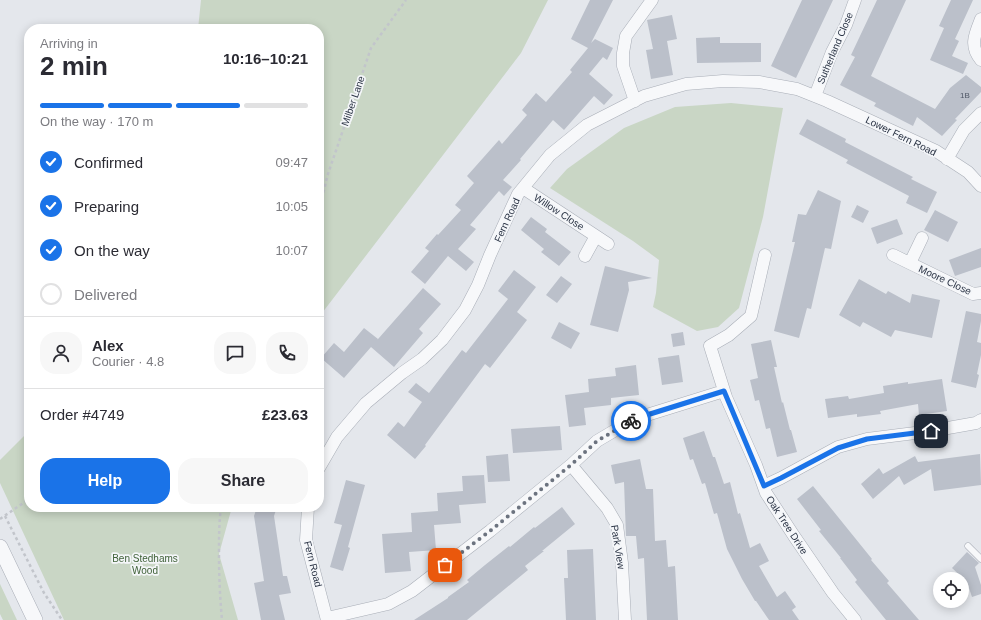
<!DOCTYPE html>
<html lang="en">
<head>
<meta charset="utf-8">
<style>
	body { margin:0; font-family:Arial,sans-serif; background:#f7f7f7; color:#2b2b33; height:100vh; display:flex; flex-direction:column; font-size:15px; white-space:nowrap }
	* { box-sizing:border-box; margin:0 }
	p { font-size:13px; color:#7c7c81 }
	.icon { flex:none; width:22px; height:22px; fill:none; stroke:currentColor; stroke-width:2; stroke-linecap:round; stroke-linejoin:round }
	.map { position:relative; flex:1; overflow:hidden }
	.details { position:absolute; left:24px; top:24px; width:300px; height:488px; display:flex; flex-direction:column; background:#fff; border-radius:16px; box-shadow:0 2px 10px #0003 }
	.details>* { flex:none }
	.controls { position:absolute; left:933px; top:572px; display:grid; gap:8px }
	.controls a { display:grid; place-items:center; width:36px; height:36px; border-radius:50%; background:#fff; box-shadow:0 2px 10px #0003; font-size:20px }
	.pin { position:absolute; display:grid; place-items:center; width:34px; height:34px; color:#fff; margin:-17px; border-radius:8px; box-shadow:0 2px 6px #0006 }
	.courier { position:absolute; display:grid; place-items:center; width:40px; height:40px; margin:-20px; border:3px solid #1a73e8; border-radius:50%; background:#fff; color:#222; box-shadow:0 1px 5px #0007 }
	.head em { font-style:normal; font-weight:600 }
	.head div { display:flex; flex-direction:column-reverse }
	.head { display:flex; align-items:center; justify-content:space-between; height:68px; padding:0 16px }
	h1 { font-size:26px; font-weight:600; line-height:30px }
	.bar { display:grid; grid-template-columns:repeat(4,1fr); gap:6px 4px; align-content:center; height:48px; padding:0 16px }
	.bar i { height:5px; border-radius:3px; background:#e1e1e2 }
	.bar .active { background:#1a73e8 }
	.bar p { grid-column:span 4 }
	.line { display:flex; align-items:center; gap:10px; padding:0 16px; border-top:1px solid #e1e1e2 }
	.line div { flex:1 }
	.round { display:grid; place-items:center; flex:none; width:42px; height:42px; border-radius:16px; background:#f7f7f7 }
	ol { padding:0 16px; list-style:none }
	li { display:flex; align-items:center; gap:12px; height:44px }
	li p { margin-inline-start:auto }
	li .icon { padding:4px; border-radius:50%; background:#1a73e8; color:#fff; stroke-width:4 }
	li:last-child { color:#7c7c81 }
	li i { width:22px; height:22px; border:2px solid #e1e1e2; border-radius:50% }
	.cta { display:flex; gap:8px; margin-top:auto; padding:8px 16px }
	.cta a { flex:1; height:46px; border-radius:16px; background:#1a73e8; color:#fff; font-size:16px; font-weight:600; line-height:46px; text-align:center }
	.cta a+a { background:#f7f7f7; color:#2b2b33 }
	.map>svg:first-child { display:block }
	.green { fill:#c9d6c5 }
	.building { fill:#bbc0ca }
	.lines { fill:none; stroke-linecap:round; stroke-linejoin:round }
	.service-casing { stroke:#a9aeb7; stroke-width:7 }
	.minor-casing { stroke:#a9aeb7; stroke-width:13 }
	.tertiary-casing { stroke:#a9aeb7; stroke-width:16 }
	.path { stroke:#c2c5cb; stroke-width:2.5; stroke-dasharray:3 3; stroke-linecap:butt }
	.service { stroke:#f7f8fa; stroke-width:6 }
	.minor { stroke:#f7f8fa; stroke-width:12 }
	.tertiary { stroke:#f7f8fa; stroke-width:15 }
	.done { stroke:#6c737f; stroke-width:4; stroke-dasharray:0 7.2 }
	.route { stroke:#1a73e8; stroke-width:5 }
	.labels { text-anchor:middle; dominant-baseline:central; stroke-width:3.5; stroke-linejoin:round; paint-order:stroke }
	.number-label { font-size:8px; fill:#4f5766 }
	.street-label { font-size:10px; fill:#2b3445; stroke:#f4f6f9 }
	.park-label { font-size:10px; fill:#3f6138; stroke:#f4f6f9 }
</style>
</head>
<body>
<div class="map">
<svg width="981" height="620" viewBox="0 0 981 620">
	<rect width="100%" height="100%" fill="#e4e7ec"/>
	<path class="green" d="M201,0H548L521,53L319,317V29H198Z
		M731,103L783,108L763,217L739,308L718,327L697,331L653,307L656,293L659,260L633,241L550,188L567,169L624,128L675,107Z
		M29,431V507H232L219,554L238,620H64L0,483V460Z
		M0,584L17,620H3L0,614Z"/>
	<path class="building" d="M590,0H613L591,43L595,39L613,48L607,60L603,57L589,74L613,95L604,105L594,96L564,130L553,120L520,159L521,160L503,180L512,187L504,196L499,191L470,225L476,229L458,249L474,262L466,271L448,256L425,284L411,272L429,251L425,248L437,234L438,235L461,210L455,205L474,183L467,176L499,140L502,144L527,115L522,110L536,93L546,102L572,72L570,70L588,48L571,39Z
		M802,0H833L796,78L771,66Z
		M877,0H906L871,76L935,109L950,88L966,75L981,87V92L955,119L957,120L942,136L917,117L913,126L874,106L876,103L840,85L855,57L851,55Z
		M951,0H973L955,39L959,41L952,56L968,63L963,74L930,60L944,28L939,26Z
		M672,15L677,39L667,41L673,75L651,79L646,50L653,49L647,20Z
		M720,37V43H761V62L697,63L696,38Z
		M807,119L846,139L845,142L913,177L911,179L937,192L927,213L906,203L909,196L846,163L848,160L799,134Z
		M818,190L841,201L831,249L825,248L811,309L807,308L799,338L774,331L795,242H792L798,214L806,215Z
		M857,205L869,211L863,223L851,217Z
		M935,210L958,222L948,242L924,230Z
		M531,217L547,229L545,232L571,252L559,266L541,252L544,249L521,230Z
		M897,219L903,234L877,244L871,228Z
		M981,248V267L955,276L949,260Z
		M605,266L652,278L628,282L629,290L618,332L590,325Z
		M514,270L536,287L517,312L527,320L490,368L485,364L425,445L426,446L415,459L387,435L398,422L404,427L422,402L408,392L416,383L429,393L462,350L466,353L508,299L498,291Z
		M561,276L572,284L557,303L546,295Z
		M859,279L886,294L888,291L910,303L912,294L940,300L932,338L895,330L891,337L863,322L860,327L839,315Z
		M423,288L441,304L419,329L423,333L394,367L371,347Z
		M966,311L981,314V321L977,342L981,343V355L977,374L979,375L976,388L951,382Z
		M559,322L580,333L571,349L551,338Z
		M364,328L378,339L344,378L321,358L334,343L344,352Z
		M683,332L685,345L673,347L671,334Z
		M771,340L777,367H774L782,403L783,402L790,430H791L797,452L777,457L770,428L766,429L759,400L755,401L750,380L758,378L751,344Z
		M679,355L683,382L662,385L658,358Z
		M636,365L639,395L611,398V405L584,408L586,425L569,427L565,395L589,392L588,379L616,376L615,368Z
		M942,379L947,411L919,415L918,404L880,411L881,414L857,417V414L828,418L825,399L848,396L849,399L884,393L883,386L908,382V384Z
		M560,426L562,450L513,453L511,429Z
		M704,431L713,457H715L724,484L730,482L738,514L740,513L750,548L760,543L769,561L759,566L777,597L785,591L796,607L792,610L799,620H769L756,601H755L742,579L727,549L717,513L714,514L705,483L702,484L693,459L690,460L683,438Z
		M508,454L510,481L488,482L486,456Z
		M980,454L981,485L934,491L931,469L904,485L899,476L873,499L861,484L879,468L883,474L915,456L918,462Z
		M640,459L646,489H653L655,541L666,540L668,567L675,566L678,620H647L644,558L638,559L636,536H626L624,482L615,484L611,465Z
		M484,475L486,503L459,505L461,523L434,525L436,550L409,552L411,571L385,573L382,534L412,532L411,513L438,511L437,493L463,491L462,476Z
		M346,480L365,485L348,547L350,548L343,571L330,567L342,525L334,523Z
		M813,486L872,559L871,560L889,581L887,583L919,620H886L855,582L857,580L840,558H841L819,531L821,530L797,499Z
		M257,507H277L274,516L283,576H287L291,593L279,595L285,620H261L254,583L264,581L254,516Z
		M562,507L575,524L542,551H544L525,566L528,570L467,620H414L448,598V597L469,582L467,580L485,565L509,546L510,547L534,527L535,528Z
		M593,549L596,620H566L564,578H568L567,550Z
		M967,552L979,563L975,567L981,585V594L972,597L967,582L952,568Z"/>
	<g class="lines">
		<g class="service-casing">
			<path id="service" d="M968,546L981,559"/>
		</g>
		<g class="minor-casing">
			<path id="minor" d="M981,19C975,34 969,46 981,60
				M815,96L832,52L846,25L855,0
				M635,101L623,66V53L626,36L652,0
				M947,159L964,130L981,113
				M523,188L608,244
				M765,255L751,316L729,335L710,346L726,397L756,465L766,493L794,536L833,593L855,620
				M893,255L973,294L981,293
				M585,256L596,236
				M910,263L922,238
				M571,465L607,508L617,525L622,563L625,620
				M319,468L337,437L366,403L402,373L422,359L442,340L465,310L478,285L490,255L518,194L550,155L587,125L644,96L686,84L723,81L759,82L797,89L827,101L936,151L968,172L981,186
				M764,486L781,478L838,447L867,439L931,431L976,423L981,420
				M308,507L306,540L327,620
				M327,618L388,604L412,591L490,531L571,465L597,441L634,419L724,391"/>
		</g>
		<g class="tertiary-casing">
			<path id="tertiary" d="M0,547L35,620"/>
		</g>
		<path class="path" d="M319,210L328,174L371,48L406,0
			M221,507C219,523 219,538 219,554C219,576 220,598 222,620
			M5,516L44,593L62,620
			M0,519L29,499"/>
		<use href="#service" class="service"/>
		<use href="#minor" class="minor"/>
		<use href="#tertiary" class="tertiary"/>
	</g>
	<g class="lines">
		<path class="done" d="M445,565L490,531L571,465L597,441L631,421"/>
		<path class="route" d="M631,421L634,419L724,391L764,486L781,478L838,448L867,439L931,431"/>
	</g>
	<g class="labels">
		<g class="number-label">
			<text x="965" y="95">1B</text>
		</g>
		<g class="street-label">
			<text transform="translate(835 48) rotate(-67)">Sutherland Close</text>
			<text transform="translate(353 101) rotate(-71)">Milber Lane</text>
			<text transform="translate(901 136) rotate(26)">Lower Fern Road</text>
			<text transform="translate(559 212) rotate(33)">Willow Close</text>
			<text transform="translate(507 220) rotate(-65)">Fern Road</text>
			<text transform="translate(945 280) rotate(25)">Moore Close</text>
			<text transform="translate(787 525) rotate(57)">Oak Tree Drive</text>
			<text transform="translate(618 547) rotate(81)">Park View</text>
			<text transform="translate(313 564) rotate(76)">Fern Road</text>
		</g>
		<g class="park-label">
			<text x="145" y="558">Ben Stedhams<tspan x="145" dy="12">Wood</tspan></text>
		</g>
	</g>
</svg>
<div class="controls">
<a><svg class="icon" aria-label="locate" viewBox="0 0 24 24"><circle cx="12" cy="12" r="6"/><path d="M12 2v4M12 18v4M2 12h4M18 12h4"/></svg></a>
</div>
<div class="pin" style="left:445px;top:565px;background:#ea580c"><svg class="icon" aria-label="bag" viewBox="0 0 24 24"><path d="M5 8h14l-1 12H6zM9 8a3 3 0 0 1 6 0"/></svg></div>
<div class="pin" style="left:931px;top:431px;background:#1f2937"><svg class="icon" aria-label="home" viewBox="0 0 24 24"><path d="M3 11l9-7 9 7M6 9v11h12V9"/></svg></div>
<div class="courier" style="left:631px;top:421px"><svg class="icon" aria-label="bike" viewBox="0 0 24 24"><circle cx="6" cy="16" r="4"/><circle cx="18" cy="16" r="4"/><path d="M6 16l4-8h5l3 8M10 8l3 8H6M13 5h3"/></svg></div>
<section class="details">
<div class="head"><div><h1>2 min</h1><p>Arriving in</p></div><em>10:16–10:21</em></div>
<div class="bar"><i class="active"></i><i class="active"></i><i class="active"></i><i></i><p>On the way · 170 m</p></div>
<ol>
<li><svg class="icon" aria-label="check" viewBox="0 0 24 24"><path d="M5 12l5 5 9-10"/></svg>Confirmed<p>09:47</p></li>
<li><svg class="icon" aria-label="check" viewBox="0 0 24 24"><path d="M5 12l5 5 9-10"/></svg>Preparing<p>10:05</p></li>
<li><svg class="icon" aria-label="check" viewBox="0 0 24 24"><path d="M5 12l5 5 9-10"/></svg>On the way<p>10:07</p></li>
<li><i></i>Delivered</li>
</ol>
<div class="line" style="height:72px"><a class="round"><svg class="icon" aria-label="person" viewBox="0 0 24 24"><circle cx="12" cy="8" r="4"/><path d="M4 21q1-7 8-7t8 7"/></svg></a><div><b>Alex</b><p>Courier · 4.8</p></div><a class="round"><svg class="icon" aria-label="chat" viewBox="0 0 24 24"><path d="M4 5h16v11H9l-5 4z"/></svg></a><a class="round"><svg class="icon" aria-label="phone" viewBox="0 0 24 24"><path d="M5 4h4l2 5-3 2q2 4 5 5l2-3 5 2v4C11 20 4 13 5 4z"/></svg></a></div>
<div class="line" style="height:52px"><div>Order #4749</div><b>£23.63</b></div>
<div class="cta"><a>Help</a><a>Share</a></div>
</section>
</div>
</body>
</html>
